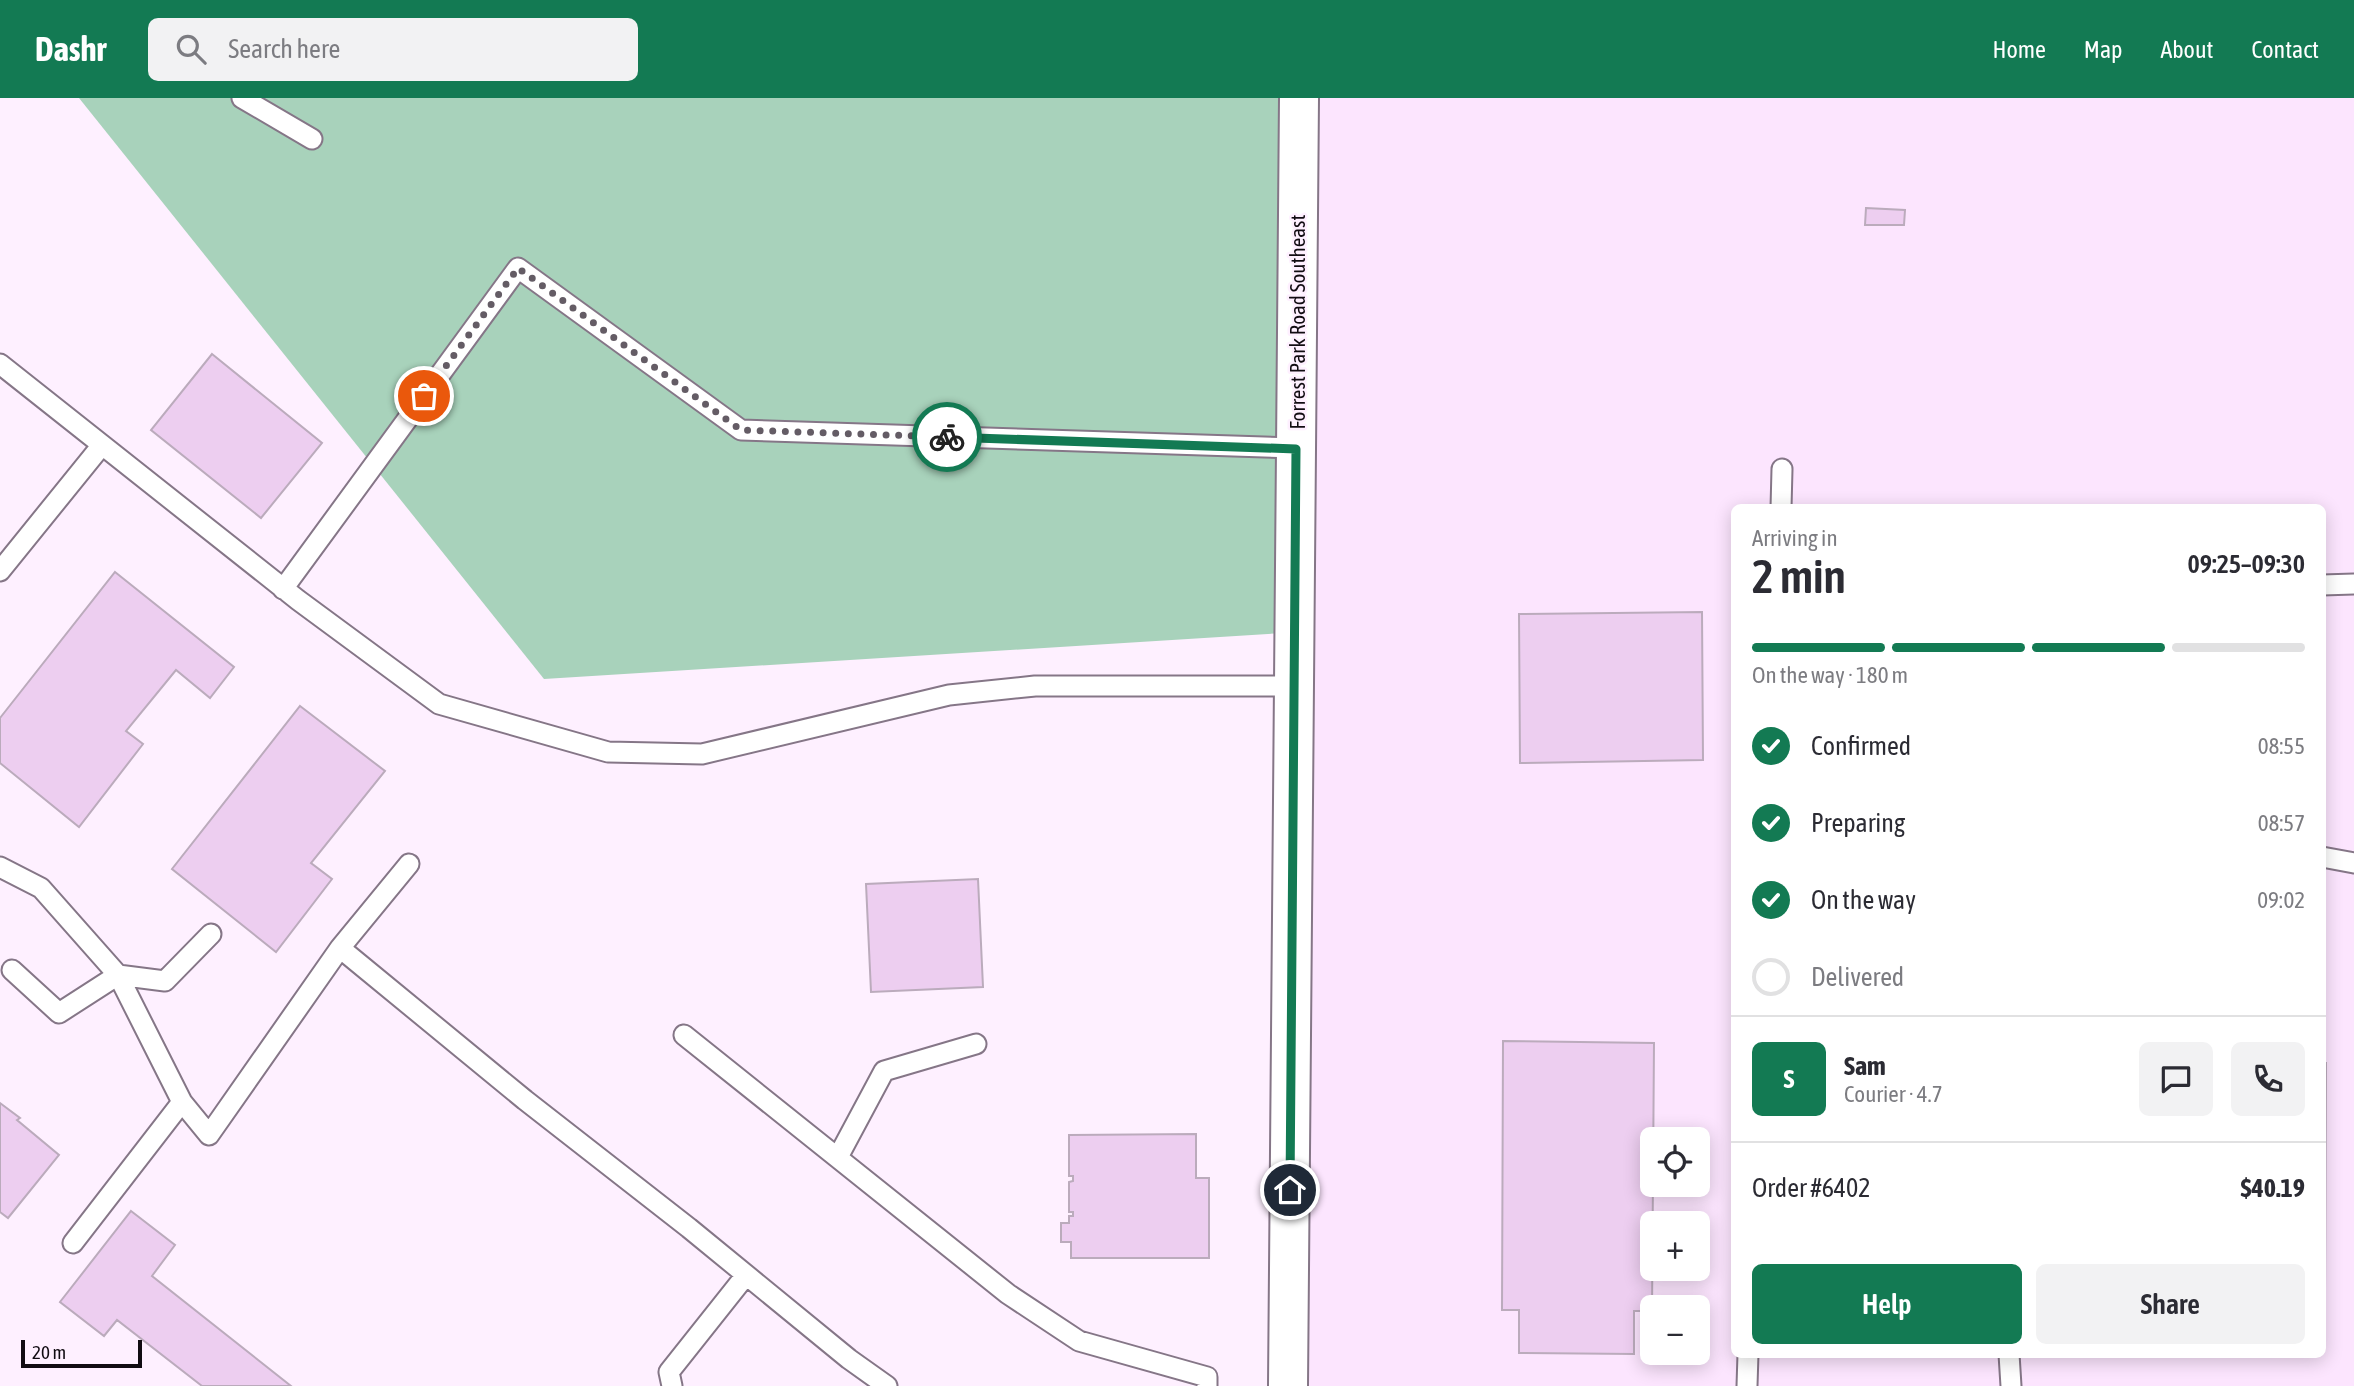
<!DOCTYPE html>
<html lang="en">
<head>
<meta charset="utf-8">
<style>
	body { margin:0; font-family:"Asap Condensed",sans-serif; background:#f2f2f3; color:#2b2b33; height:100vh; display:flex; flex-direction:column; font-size:26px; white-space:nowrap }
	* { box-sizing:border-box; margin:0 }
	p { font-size:23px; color:#7c7c81 }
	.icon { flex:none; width:38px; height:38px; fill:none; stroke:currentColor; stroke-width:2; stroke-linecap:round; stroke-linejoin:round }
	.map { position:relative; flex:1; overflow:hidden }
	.side { position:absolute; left:1731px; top:406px; width:595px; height:854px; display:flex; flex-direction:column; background:#fff; border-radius:10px; box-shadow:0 4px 18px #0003 }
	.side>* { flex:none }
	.controls { position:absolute; left:1640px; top:1029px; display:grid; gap:14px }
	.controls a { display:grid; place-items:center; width:70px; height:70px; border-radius:10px; background:#fff; box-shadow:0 4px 18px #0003; font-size:35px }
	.scale { position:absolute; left:21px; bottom:18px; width:121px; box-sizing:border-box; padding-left:7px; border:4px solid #110c12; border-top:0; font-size:19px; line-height:24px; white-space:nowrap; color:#110c12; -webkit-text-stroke:5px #fef0ff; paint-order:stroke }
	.pin { position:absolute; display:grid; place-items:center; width:60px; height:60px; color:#fff; margin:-30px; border:4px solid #fff; border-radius:50%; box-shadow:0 2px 7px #0007 }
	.courier { position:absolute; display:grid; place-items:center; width:70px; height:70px; margin:-35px; border:5px solid #137a53; border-radius:50%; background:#fff; color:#222; box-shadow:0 2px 9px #0007 }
	.summary em { font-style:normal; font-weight:600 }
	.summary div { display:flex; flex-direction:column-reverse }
	.summary { display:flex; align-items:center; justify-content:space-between; height:119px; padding:0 21px }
	h1 { font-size:46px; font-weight:600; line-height:52px }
	.bar { display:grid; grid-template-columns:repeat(4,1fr); gap:10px 7px; align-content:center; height:84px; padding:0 21px }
	.bar i { height:9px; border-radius:5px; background:#e1e1e2 }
	.bar .on { background:#137a53 }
	.bar p { grid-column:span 4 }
	.line { display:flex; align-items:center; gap:18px; padding:0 21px; border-top:2px solid #e1e1e2 }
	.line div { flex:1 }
	.round { display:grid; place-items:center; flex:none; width:74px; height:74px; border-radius:10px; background:#f2f2f3 }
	ol { padding:0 21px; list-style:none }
	li { display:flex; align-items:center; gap:21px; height:77px }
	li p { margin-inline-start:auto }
	li .icon { padding:7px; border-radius:50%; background:#137a53; color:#fff; stroke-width:4 }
	li:last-child { color:#7c7c81 }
	li i { width:38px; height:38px; border:4px solid #e1e1e2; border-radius:50% }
	.primary-button { display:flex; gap:14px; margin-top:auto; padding:14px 21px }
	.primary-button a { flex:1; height:80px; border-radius:10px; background:#137a53; color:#fff; font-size:28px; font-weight:600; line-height:80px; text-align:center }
	.primary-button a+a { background:#f2f2f3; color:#2b2b33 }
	header { display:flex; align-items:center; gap:42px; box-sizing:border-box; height:98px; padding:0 35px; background:#137a53; color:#fff }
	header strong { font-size:33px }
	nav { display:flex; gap:38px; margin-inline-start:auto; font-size:24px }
	.search { width:490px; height:63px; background:#f2f2f3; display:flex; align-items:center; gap:18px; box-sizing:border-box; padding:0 24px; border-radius:10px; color:#7c7c81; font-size:26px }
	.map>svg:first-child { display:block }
	.built { fill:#fce5fe; fill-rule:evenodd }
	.green { fill:#a8d2bb }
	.building { fill:#edcef0; stroke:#bbabbc; stroke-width:2 }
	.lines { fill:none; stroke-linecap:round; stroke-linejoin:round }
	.service-casing { stroke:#857687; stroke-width:23 }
	.tertiary-casing { stroke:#857687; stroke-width:42 }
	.service { stroke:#fff; stroke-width:19 }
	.tertiary { stroke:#fff; stroke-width:38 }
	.done { stroke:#645c65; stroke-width:7; stroke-dasharray:0 12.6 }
	.route { stroke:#137a53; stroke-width:9 }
	.labels { text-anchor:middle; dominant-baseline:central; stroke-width:5; stroke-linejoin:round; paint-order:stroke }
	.street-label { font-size:21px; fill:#110c12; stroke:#fef0ff }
</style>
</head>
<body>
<header>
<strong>Dashr</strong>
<div class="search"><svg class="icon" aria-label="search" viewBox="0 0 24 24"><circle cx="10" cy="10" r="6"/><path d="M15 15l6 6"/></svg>Search here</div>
<nav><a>Home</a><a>Map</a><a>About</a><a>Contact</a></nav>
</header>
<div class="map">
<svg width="2354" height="1288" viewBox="0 0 2354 1288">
	<rect width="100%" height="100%" fill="#fef0ff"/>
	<path class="built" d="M1306,0H2354V1288H1287ZM1734,410H2322V1256H1734ZM1652,1041H1698V1087H1652ZM1652,1125H1698V1171H1652ZM1652,1209H1698V1255H1652Z"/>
	<path class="green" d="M79,0H1306L1284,535L544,581Z"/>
	<path class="building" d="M1866,110L1905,112L1904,127H1865Z
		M212,256L322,345L261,420L151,332Z
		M115,474L234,569L210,600L176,572L126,633L143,646L79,729L0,665V620Z
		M1702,514L1703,662L1520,665L1519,516Z
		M300,608L385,673L311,765L332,781L276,854L172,771Z
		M978,781L983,889L871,894L866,786Z
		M1503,943L1654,945L1652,1213H1634V1256L1519,1255V1212H1502Z
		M2322,965H2326L2325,1194H2322Z
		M0,1005L20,1020L17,1022L59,1057L8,1120L0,1114Z
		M1196,1036V1080H1209V1160H1071V1144H1061V1125H1069V1118H1073V1114H1069V1084L1073,1083V1078H1069V1037Z
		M131,1113L175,1147L152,1178L291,1288H202L117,1222L104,1238L60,1204Z"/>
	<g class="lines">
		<g class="service-casing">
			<path id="service" d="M242,0L312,41
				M0,266L298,502L439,606L608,654L702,656L949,597L1035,588H1294
				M1781,410L1782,371
				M0,473L102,347
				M2322,487L2354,486
				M283,491L518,170L741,332L1296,350
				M2322,759L2354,765
				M0,769L41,790L118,877L182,1004L73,1145
				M340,850L525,1002L689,1130L849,1261L887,1288
				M12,872L59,915L118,877L165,883L211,836
				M684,937L1008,1196L1079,1243L1207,1279V1288
				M182,1004L209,1037L340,850L409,766
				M838,1059L884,973L976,946
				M2009,1256L2011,1288
				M672,1288L669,1274L746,1177
				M1747,1288L1748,1256"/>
		</g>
		<g class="tertiary-casing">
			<path id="tertiary" d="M1288,1288L1299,0"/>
		</g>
		<use href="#service" class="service"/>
		<use href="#tertiary" class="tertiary"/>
	</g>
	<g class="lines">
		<path class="done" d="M424,298L518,170L741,332L947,339"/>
		<path class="route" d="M947,339L1296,351L1290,1092"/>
	</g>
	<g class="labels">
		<g class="street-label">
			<text transform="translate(1297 224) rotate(-90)">Forrest Park Road Southeast</text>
		</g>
	</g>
</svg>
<div class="controls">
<a><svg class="icon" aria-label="locate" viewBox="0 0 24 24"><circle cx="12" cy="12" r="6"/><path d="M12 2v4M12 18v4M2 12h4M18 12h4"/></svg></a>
<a>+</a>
<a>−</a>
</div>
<div class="scale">20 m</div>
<div class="pin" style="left:424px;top:298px;background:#ea580c"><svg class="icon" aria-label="bag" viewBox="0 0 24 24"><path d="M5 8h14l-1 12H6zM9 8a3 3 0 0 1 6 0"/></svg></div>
<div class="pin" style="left:1290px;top:1092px;background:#1f2937"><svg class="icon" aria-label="home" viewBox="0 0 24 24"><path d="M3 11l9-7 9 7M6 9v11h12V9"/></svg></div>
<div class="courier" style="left:947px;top:339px"><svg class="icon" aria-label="bike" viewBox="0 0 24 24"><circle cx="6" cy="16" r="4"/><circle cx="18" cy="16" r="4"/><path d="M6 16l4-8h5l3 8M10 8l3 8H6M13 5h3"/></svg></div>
<section class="side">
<div class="summary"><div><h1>2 min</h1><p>Arriving in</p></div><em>09:25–09:30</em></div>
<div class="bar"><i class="on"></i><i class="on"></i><i class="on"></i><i></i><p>On the way · 180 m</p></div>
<ol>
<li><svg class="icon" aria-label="check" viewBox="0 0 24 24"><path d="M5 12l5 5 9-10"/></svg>Confirmed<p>08:55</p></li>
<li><svg class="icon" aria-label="check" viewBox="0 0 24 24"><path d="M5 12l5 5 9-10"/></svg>Preparing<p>08:57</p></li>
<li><svg class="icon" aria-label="check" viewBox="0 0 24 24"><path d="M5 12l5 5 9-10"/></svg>On the way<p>09:02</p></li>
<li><i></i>Delivered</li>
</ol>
<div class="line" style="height:126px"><b class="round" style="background:#137a53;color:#fff">S</b><div><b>Sam</b><p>Courier · 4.7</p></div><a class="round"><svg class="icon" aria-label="chat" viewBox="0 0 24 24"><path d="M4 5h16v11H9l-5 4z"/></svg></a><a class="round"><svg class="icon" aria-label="phone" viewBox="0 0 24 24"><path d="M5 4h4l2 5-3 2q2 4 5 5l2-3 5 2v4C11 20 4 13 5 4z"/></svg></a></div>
<div class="line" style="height:91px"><div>Order #6402</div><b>$40.19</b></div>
<div class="primary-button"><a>Help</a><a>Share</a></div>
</section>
</div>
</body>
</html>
